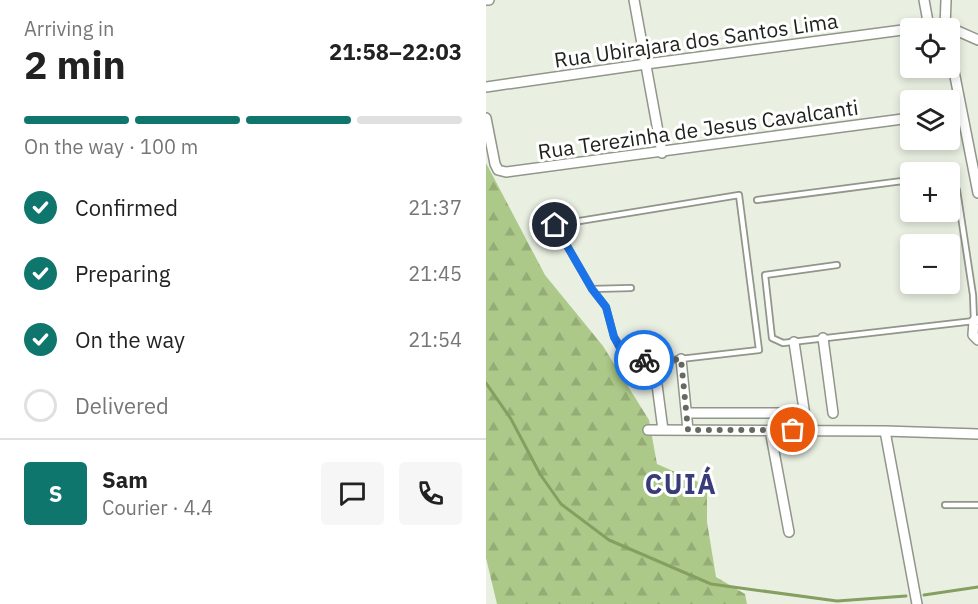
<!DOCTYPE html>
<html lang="en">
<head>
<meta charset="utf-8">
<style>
	body { margin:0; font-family:"IBM Plex Sans",sans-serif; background:#f6f6f6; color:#222; height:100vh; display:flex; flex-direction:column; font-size:22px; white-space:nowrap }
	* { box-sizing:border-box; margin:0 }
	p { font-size:20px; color:#767676 }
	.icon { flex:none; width:33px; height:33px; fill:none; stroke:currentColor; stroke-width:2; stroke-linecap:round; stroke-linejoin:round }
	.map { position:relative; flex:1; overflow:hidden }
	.drawer { display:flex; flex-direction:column; background:#fff; width:486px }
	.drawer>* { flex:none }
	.controls { position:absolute; left:414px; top:18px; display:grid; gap:12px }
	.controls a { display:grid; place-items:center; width:60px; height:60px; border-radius:6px; background:#fff; box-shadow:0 3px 9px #0003; font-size:30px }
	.pin { position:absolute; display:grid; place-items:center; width:51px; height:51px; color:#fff; margin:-26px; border:3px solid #fff; border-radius:50%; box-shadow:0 2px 6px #0007 }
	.courier { position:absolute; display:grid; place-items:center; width:60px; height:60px; margin:-30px; border:4px solid #1a73e8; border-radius:50%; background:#fff; color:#222; box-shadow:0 2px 8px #0007 }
	.head em { font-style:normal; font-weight:800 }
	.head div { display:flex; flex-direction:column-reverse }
	.head { display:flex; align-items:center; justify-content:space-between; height:102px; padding:0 24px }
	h1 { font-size:39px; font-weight:800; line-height:45px }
	.bar { display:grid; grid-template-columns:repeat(4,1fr); gap:9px 6px; align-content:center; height:72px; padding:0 24px }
	.bar i { height:8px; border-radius:4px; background:#e0e0e0 }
	.bar .on { background:#0f766e }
	.bar p { grid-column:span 4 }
	.line { display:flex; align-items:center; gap:15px; padding:0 24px; border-top:2px solid #e0e0e0 }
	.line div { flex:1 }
	.round { display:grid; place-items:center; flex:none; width:63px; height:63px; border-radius:6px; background:#f6f6f6 }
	ol { padding:0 24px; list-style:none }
	li { display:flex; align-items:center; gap:18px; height:66px }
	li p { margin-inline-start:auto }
	li .icon { padding:6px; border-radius:50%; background:#0f766e; color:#fff; stroke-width:4 }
	li:last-child { color:#767676 }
	li i { width:33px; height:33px; border:3px solid #e0e0e0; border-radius:50% }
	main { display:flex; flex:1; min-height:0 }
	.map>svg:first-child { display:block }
	.forest { fill:url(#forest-firs) }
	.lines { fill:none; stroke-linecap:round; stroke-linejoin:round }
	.stream { stroke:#859f61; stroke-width:3 }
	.service-casing { stroke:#909689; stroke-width:8 }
	.minor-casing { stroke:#909689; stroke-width:12 }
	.service { stroke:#fff; stroke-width:4.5 }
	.minor { stroke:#fff; stroke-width:9 }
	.done { stroke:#666962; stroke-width:6; stroke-dasharray:0 10.8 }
	.route { stroke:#1a73e8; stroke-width:8 }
	.labels { text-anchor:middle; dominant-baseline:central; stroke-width:6; stroke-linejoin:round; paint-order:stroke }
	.street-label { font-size:21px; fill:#1f211d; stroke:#fff }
	.district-label { font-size:27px; font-weight:bold; letter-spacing:1.5px; fill:#383c78; stroke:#fff }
</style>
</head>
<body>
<main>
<section class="drawer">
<div class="head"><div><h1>2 min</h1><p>Arriving in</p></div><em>21:58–22:03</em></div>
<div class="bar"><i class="on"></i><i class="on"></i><i class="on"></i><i></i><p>On the way · 100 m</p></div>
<ol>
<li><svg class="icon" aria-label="check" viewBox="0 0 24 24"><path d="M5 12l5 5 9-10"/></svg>Confirmed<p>21:37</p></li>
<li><svg class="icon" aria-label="check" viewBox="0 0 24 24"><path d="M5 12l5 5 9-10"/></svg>Preparing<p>21:45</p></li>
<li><svg class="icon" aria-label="check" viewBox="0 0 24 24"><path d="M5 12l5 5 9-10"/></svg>On the way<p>21:54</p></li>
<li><i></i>Delivered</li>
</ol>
<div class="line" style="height:108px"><b class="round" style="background:#0f766e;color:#fff">S</b><div><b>Sam</b><p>Courier · 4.4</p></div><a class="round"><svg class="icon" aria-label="chat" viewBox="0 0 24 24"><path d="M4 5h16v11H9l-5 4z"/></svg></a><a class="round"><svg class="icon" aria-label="phone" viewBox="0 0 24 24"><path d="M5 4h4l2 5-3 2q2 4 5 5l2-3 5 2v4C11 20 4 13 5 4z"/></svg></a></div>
</section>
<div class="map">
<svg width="492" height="604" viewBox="0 0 492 604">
	<defs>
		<pattern id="forest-firs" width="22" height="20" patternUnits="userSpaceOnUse" patternTransform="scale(1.5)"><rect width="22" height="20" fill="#adc989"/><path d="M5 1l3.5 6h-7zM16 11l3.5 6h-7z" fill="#94ac76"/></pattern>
	</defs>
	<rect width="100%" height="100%" fill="#e9f0e2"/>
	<path class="forest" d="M0,163L59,275L117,346L163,420L171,464L221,486V522L230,577L259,594L261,604H11L0,558Z"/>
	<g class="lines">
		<path class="stream" d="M0,383L25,419L54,474L75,504L123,540L225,584L351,601L420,596
			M438,595L492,587"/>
		<g class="service-casing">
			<path id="service" d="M253,195L273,350L168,362L146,359L140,355L128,337L120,307L106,289L69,225Z
				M271,200L424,180
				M351,265L279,275L286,338L297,343L488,321L487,295L471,190L467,184L464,182
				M106,289L145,288
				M459,505H492"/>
		</g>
		<g class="minor-casing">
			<path id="minor" d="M0,0H3
				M148,0L176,153
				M438,0L443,27L458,25
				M458,25L492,40
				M459,28L460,0
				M464,51L492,193
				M0,87L160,64L424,29
				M0,118L9,164L12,170L20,172L424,118
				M492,320L488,321L487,335L492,340
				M337,338L347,413
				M308,342L319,416
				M195,359L202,430
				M168,362L177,430
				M201,413H298
				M162,430L399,431L492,434
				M284,430L303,532
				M399,431L431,604"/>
		</g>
		<use href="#service" class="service"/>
		<use href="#minor" class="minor"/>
	</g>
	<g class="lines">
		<path class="done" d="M158,360L168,362L195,359L202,430H307"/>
		<path class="route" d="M69,225L106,289L120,307L128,337L134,348L140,355L146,359L158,360"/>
	</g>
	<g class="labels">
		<g class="street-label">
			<text transform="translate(210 40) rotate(-8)">Rua Ubirajara dos Santos Lima</text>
			<text transform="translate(212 129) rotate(-8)">Rua Terezinha de Jesus Cavalcanti</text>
		</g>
		<g class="district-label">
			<text x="195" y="483">CUIÁ</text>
		</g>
	</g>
</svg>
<div class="controls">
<a><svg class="icon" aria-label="locate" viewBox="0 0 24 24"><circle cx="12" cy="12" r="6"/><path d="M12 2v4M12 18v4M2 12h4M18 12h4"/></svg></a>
<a><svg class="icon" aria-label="layers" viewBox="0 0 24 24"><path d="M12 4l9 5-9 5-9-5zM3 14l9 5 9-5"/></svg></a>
<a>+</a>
<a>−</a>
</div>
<div class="pin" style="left:307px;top:430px;background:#ea580c"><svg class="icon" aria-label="bag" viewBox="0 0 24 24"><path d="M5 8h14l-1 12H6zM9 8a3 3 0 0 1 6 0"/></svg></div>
<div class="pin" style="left:69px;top:225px;background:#1f2937"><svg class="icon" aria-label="home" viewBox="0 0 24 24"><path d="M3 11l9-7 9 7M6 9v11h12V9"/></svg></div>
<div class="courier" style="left:158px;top:360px"><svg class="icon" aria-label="bike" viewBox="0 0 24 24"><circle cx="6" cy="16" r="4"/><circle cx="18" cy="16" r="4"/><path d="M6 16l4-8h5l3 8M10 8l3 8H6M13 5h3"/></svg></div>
</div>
</main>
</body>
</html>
